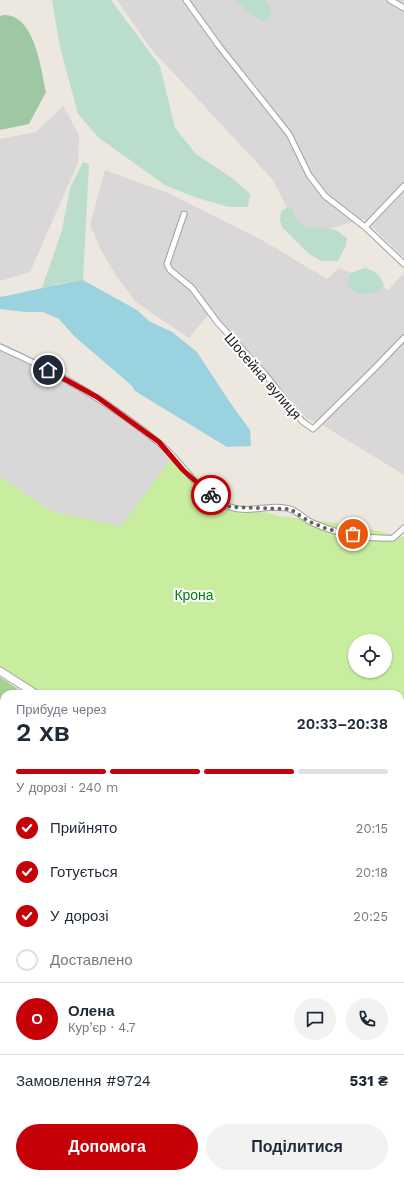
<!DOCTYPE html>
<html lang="uk">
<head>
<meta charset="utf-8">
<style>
	body { margin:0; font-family:"Work Sans",sans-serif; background:#f2f2f3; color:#1f2937; height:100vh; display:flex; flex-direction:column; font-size:15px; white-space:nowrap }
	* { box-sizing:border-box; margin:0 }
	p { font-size:13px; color:#747a83 }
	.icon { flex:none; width:22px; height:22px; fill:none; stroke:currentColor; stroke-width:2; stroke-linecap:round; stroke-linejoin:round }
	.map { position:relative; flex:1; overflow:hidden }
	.panel { position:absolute; left:0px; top:690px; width:404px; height:488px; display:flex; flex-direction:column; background:#fff; border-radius:12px 12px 0 0; box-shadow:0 1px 3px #0004 }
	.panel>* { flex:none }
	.fabs { position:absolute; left:348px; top:634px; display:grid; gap:8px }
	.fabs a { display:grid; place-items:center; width:44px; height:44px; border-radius:50%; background:#fff; box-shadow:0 1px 3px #0004; font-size:20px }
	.pin { position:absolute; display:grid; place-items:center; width:34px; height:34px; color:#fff; margin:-17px; border:2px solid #fff; border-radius:50%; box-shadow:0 1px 4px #0007 }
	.courier { position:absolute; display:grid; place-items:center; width:40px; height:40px; margin:-20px; border:3px solid #c50007; border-radius:50%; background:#fff; color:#222; box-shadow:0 1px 5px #0007 }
	.summary em { font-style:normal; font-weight:600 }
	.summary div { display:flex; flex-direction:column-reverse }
	.summary { display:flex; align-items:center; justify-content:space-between; height:68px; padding:0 16px }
	h1 { font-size:26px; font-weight:600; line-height:30px }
	.bar { display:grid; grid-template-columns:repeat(4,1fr); gap:6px 4px; align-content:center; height:48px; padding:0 16px }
	.bar i { height:5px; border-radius:3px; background:#e0e1e3 }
	.bar .active { background:#c50007 }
	.bar p { grid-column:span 4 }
	.line { display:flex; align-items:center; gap:10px; padding:0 16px; border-top:1px solid #e0e1e3 }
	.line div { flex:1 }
	.round { display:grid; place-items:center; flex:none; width:42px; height:42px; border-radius:21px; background:#f2f2f3 }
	ol { padding:0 16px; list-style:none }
	li { display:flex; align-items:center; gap:12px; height:44px }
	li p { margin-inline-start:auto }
	li .icon { padding:4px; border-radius:50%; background:#c50007; color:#fff; stroke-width:4 }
	li:last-child { color:#747a83 }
	li i { width:22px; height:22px; border:2px solid #e0e1e3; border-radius:50% }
	.action { display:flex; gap:8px; margin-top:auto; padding:8px 16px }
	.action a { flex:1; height:46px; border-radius:24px; background:#c50007; color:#fff; font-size:16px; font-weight:600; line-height:46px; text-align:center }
	.action a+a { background:#f2f2f3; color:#1f2937 }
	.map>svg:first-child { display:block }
	.residential { fill:#d9d7d7 }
	.grass { fill:#c8ed9f; fill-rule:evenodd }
	.forest { fill:#a5d08f }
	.wetland { fill:#baddcc }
	.cemetery { fill:#9ec8a3 }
	.water { fill:#9bd2df }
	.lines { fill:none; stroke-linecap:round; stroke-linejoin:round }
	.minor-casing { stroke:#a1a1a1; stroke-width:7 }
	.tertiary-casing { stroke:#a1a1a1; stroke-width:9 }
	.minor { stroke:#fff; stroke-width:5 }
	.tertiary { stroke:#fff; stroke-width:7 }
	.done { stroke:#64625f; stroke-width:4; stroke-dasharray:0 7.2 }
	.route { stroke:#c50007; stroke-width:5 }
	.labels { text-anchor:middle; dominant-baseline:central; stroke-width:4; stroke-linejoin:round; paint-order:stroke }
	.street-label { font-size:14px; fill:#1a1a1a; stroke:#fff }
	.park-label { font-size:14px; fill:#037e09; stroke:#fff }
</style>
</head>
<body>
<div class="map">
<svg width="404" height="1178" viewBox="0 0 404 1178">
	<rect width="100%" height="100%" fill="#ede8df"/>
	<path class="residential" d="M117,0H404V258L364,219L328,229H302L289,212L273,180L152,50Z
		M63,106L79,135L78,163L30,272L0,281V139L36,132Z
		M105,170L168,193L262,240L327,279L339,268L379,284L388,290L404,273V475L326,427L306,418L254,356L208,315L189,338L137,303L117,277L102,252L90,225Z
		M0,342L67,375L106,398L153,434L175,454L121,527L53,512L0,477Z"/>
	<path class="grass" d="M175,454L205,485L232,503L279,516L345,524L404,537V806L400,805V694H43L0,667V477L53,512L121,526ZM355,641H385V671H355Z
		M400,814L404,815V997L400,986Z"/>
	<path class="forest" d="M0,677L25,694H4V1170L0,1169Z
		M400,1023L404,1042V1178H283L259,1174H400Z"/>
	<path class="wetland" d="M52,0H111L160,66L175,128L196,154L232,178L250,194L248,207H229L197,198L165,185L99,138L78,114L60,47Z
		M235,0H266L271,8L270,17L263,21L249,13Z
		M83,162L89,164L83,280L57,284L42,288L62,230L70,188Z
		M291,206L297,221L308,228L321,227L336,230L347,238L346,245L338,261H322L309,254L282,227L280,220L281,211Z
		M365,268C376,271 381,275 384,286L376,293L359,294L348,286V281L351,273Z
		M0,755H4V909H0Z
		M0,938C6,946 7,961 0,968Z"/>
	<path class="cemetery" d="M4,15C35,15 41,69 46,92L29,124L0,130V16Z"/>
	<path class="water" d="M83,280L137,310L149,321L172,332L197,352L229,401L250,430L251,446L227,447L135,391L131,385L74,336L59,319L43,312H25L0,309V297C28,292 55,284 83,280Z"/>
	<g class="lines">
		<g class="minor-casing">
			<path id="minor" d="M186,0L219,46L289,134L309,175L325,196L365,227L404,264
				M390,0L404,8
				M184,214L167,264L170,270L192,288L218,323L264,373L302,421L313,429L373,370L404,338
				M365,227L404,186
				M0,347C57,372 110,403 158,442C183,461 198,496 230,507C249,514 271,503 290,509C298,511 305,520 313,523C337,534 367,539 393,538L404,528
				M400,892L404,891
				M400,931L404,930
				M400,963L404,972
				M171,1174L212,1178"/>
		</g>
		<g class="tertiary-casing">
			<path id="tertiary" d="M0,671L36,694
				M400,808L404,809"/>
		</g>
		<use href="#minor" class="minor"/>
		<use href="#tertiary" class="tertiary"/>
	</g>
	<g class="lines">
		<path class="done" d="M211,495L230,507L290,509L310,522L327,529L353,534"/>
		<path class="route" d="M48,370L97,397L159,442L183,470L211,495"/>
	</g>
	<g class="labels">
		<g class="street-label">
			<text transform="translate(263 376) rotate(49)">Шосейна вулиця</text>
		</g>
		<g class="park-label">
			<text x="194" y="595">Крона</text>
		</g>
	</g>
</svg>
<div class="fabs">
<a><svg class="icon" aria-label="locate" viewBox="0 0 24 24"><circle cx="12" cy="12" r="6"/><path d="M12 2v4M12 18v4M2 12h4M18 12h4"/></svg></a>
</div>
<div class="pin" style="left:353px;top:534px;background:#ea580c"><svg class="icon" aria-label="bag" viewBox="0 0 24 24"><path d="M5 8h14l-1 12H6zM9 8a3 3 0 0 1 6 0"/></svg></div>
<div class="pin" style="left:48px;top:370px;background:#1f2937"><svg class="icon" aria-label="home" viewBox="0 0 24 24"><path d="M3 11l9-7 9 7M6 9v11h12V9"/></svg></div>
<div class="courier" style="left:211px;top:495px"><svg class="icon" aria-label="bike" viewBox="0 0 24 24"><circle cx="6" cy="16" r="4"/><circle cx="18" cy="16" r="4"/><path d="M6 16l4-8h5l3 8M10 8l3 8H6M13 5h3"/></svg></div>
<section class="panel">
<div class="summary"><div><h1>2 хв</h1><p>Прибуде через</p></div><em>20:33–20:38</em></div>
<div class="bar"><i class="active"></i><i class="active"></i><i class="active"></i><i></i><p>У дорозі · 240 m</p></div>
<ol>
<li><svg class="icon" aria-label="check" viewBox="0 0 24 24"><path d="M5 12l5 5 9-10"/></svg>Прийнято<p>20:15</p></li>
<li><svg class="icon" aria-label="check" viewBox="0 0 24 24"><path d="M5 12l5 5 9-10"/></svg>Готується<p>20:18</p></li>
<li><svg class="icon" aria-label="check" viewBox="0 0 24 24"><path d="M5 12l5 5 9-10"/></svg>У дорозі<p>20:25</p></li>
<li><i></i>Доставлено</li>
</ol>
<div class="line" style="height:72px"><b class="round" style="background:#c50007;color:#fff">О</b><div><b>Олена</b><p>Кур’єр · 4.7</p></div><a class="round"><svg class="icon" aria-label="chat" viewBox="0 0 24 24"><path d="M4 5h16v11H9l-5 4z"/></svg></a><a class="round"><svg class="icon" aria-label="phone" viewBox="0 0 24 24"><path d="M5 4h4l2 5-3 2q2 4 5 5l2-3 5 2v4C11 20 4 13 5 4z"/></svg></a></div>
<div class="line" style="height:52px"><div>Замовлення #9724</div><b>531 ₴</b></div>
<div class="action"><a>Допомога</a><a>Поділитися</a></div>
</section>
</div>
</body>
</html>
